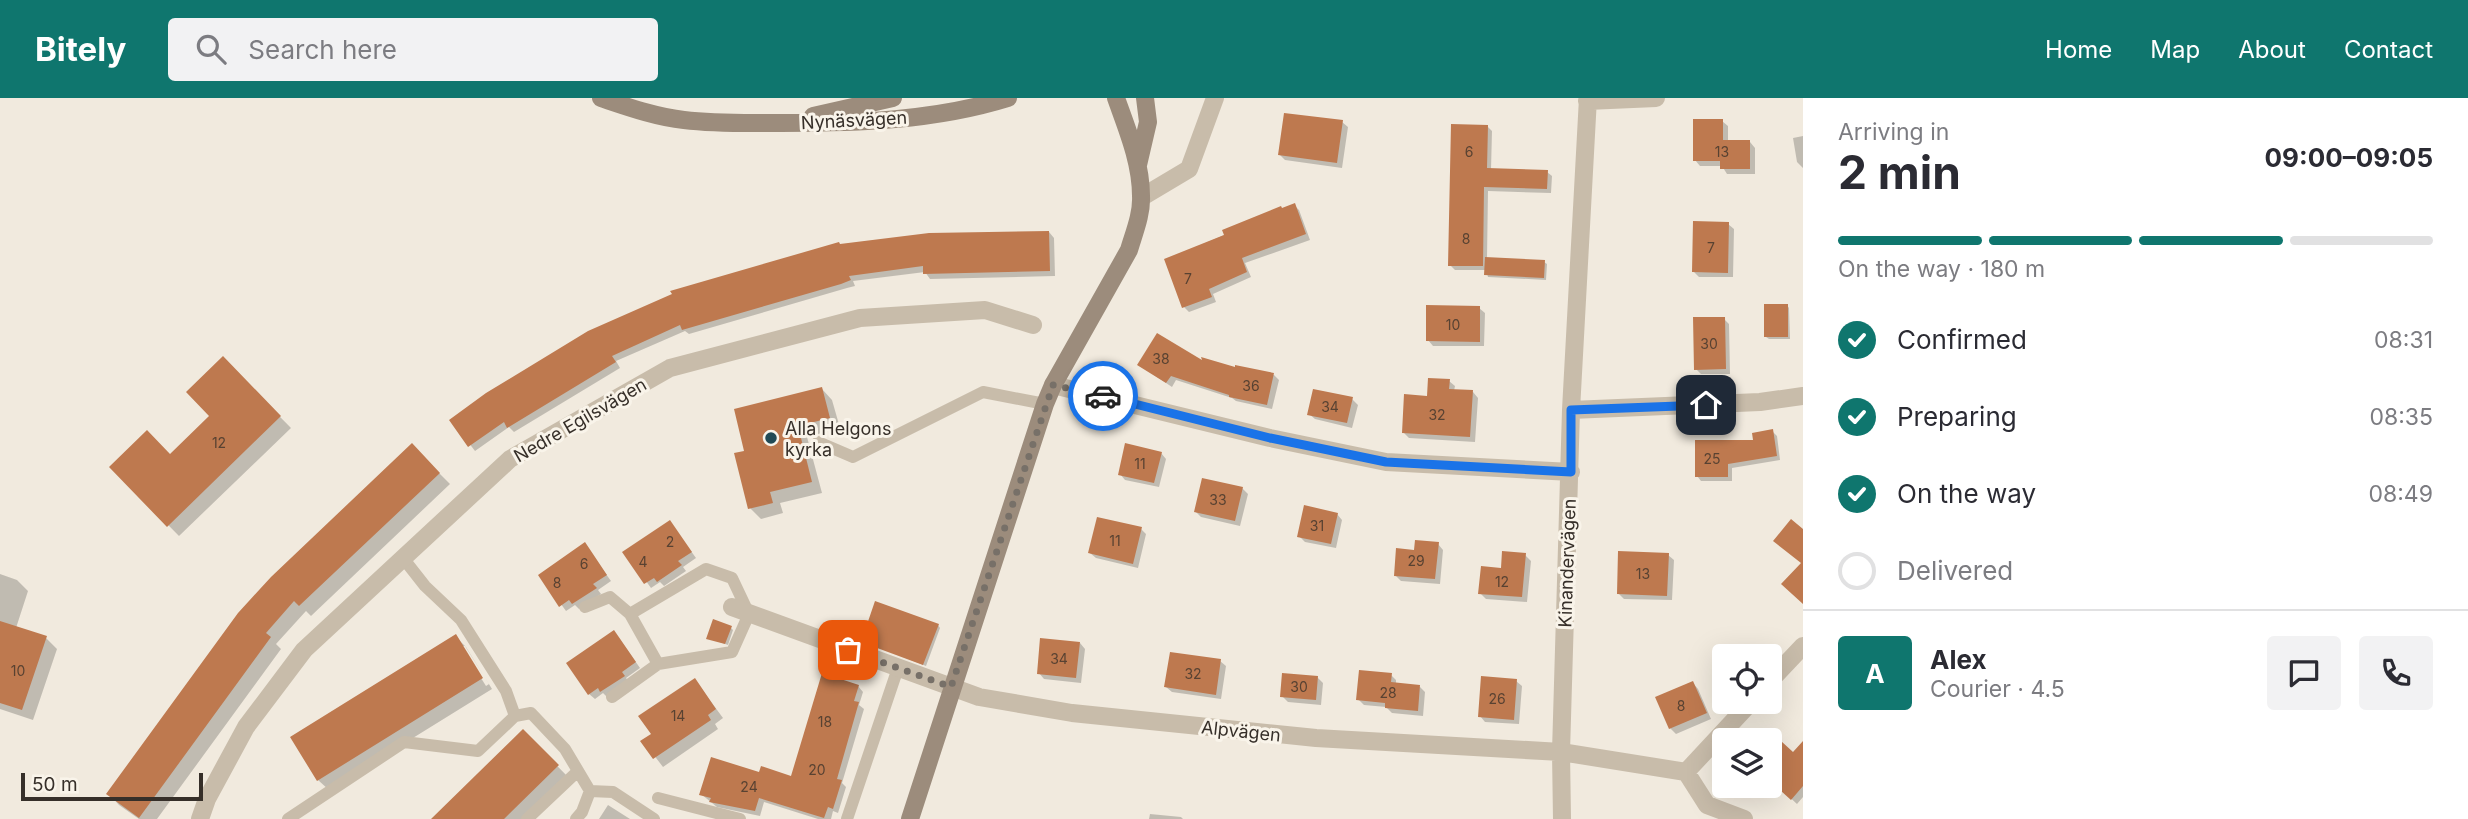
<!DOCTYPE html>
<html lang="en">
<head>
<meta charset="utf-8">
<style>
	body { margin:0; font-family:Inter,sans-serif; background:#f2f2f3; color:#2b2b33; height:100vh; display:flex; flex-direction:column; font-size:26px; white-space:nowrap }
	* { box-sizing:border-box; margin:0 }
	p { font-size:23px; color:#7c7c81 }
	.icon { flex:none; width:38px; height:38px; fill:none; stroke:currentColor; stroke-width:2; stroke-linecap:round; stroke-linejoin:round }
	.map { position:relative; flex:1; overflow:hidden }
	.details { display:flex; flex-direction:column; background:#fff; width:665px }
	.details>* { flex:none }
	.buttons { position:absolute; left:1712px; top:546px; display:grid; gap:14px }
	.buttons a { display:grid; place-items:center; width:70px; height:70px; border-radius:7px; background:#fff; box-shadow:0 7px 28px #0002; font-size:35px }
	.scale { position:absolute; left:21px; bottom:18px; width:182px; box-sizing:border-box; padding-left:7px; border:4px solid #362f29; border-top:0; font-size:19px; line-height:24px; white-space:nowrap; color:#362f29; -webkit-text-stroke:5px #f9f4ea; paint-order:stroke }
	.pin { position:absolute; display:grid; place-items:center; width:60px; height:60px; color:#fff; margin:-30px; border-radius:14px; box-shadow:0 4px 10px #0006 }
	.courier { position:absolute; display:grid; place-items:center; width:70px; height:70px; margin:-35px; border:5px solid #1a73e8; border-radius:50%; background:#fff; color:#222; box-shadow:0 2px 9px #0007 }
	.summary em { font-style:normal; font-weight:700 }
	.summary div { display:flex; flex-direction:column-reverse }
	.summary { display:flex; align-items:center; justify-content:space-between; height:119px; padding:0 35px }
	h1 { font-size:46px; font-weight:700; line-height:52px }
	.bar { display:grid; grid-template-columns:repeat(4,1fr); gap:10px 7px; align-content:center; height:84px; padding:0 35px }
	.bar i { height:9px; border-radius:5px; background:#e1e1e2 }
	.bar .active { background:#0f766e }
	.bar p { grid-column:span 4 }
	.line { display:flex; align-items:center; gap:18px; padding:0 35px; border-top:2px solid #e1e1e2 }
	.line div { flex:1 }
	.round { display:grid; place-items:center; flex:none; width:74px; height:74px; border-radius:7px; background:#f2f2f3 }
	ol { padding:0 35px; list-style:none }
	li { display:flex; align-items:center; gap:21px; height:77px }
	li p { margin-inline-start:auto }
	li .icon { padding:7px; border-radius:50%; background:#0f766e; color:#fff; stroke-width:4 }
	li:last-child { color:#7c7c81 }
	li i { width:38px; height:38px; border:4px solid #e1e1e2; border-radius:50% }
	header { display:flex; align-items:center; gap:42px; box-sizing:border-box; height:98px; padding:0 35px; background:#0f766e; color:#fff }
	header strong { font-size:33px }
	nav { display:flex; gap:38px; margin-inline-start:auto; font-size:24px }
	.search { width:490px; height:63px; background:#f2f2f3; display:flex; align-items:center; gap:18px; box-sizing:border-box; padding:0 24px; border-radius:7px; color:#7c7c81; font-size:26px }
	main { display:flex; flex:1; min-height:0 }
	.map>svg:first-child { display:block }
	.shadow { fill:#0003; fill-rule:evenodd }
	.building { fill:#be794f }
	.lines { fill:none; stroke-linecap:round; stroke-linejoin:round }
	.lane { stroke:#c8bcaa; stroke-width:12 }
	.street { stroke:#c8bcaa; stroke-width:18 }
	.secondary { stroke:#9c8c7c; stroke-width:18 }
	.done { stroke:#777068; stroke-width:7; stroke-dasharray:0 12.6 }
	.route { stroke:#1a73e8; stroke-width:9 }
	.poi-dot { fill:#214a55; stroke:#f9f4ea; stroke-width:2.5 }
	.labels { text-anchor:middle; dominant-baseline:central; stroke-width:6; stroke-linejoin:round; paint-order:stroke }
	.number-label { font-size:14px; fill:#584232 }
	.street-label { font-size:18px; fill:#362f29; stroke:#f9f4ea }
	.poi-label { font-size:18px; fill:#362f29; stroke:#f9f4ea; text-anchor:start }
</style>
</head>
<body>
<header>
<strong>Bitely</strong>
<div class="search"><svg class="icon" aria-label="search" viewBox="0 0 24 24"><circle cx="10" cy="10" r="6"/><path d="M15 15l6 6"/></svg>Search here</div>
<nav><a>Home</a><a>Map</a><a>About</a><a>Contact</a></nav>
</header>
<main>
<div class="map">
<svg width="1803" height="721" viewBox="0 0 1803 721">
	<rect width="100%" height="100%" fill="#f1eade"/>
	<path class="shadow" d="M1722,23L1728,28V44H1750L1755,50V76H1727L1722,68H1700L1695,62Z
		M1342,24L1348,29L1342,70L1285,62L1280,57Z
		M1487,28L1492,33L1491,72L1547,74L1552,78L1551,95L1488,93L1487,161L1544,164L1547,166L1546,182L1488,179L1486,172H1455L1450,167Z
		M1803,38V70L1797,64L1793,40Z
		M1294,107L1299,112L1310,142L1245,165L1251,179L1213,196L1216,204L1189,214L1184,209L1166,162Z
		M1728,126L1734,131L1733,179H1699L1694,174Z
		M1049,134L1054,140L1055,178L930,181L925,174L853,183L855,188L847,190L689,236L685,233L616,263L620,270L514,334L509,329L475,353L452,323L841,148Z
		M1787,207L1789,210L1790,241H1769L1766,239Z
		M1479,210L1485,215L1484,248H1433L1428,242Z
		M1724,221L1729,226L1730,276H1701L1696,271Z
		M223,261L291,330L179,438L111,369L170,358L211,318Z
		M1206,266L1274,277L1279,282L1272,311L1236,303L1232,300L1176,282L1172,289L1139,267Z
		M1449,283L1455,288L1454,293L1473,294L1478,300L1475,344L1409,340L1404,335L1429,299Z
		M822,291L832,302L840,330L807,339L822,395L780,405L783,415L761,421L750,410L746,354Z
		M1352,301L1358,307L1352,330L1315,321L1309,316Z
		M1772,333L1777,338L1780,362L1732,370V383H1701L1697,378Z
		M412,348L450,386L311,518L306,513L276,546L281,551L157,721H139L119,707L109,696Z
		M1161,355L1166,361L1159,389L1125,382L1120,376Z
		M1242,390L1248,396L1240,428L1201,419L1195,413Z
		M1337,416L1342,422L1336,450L1305,444L1299,438Z
		M670,424L696,460L683,469L686,473L664,488L660,484L651,490L625,454Z
		M1141,431L1146,436L1138,470L1096,460L1090,455Z
		M1438,446L1443,452L1440,486L1401,483L1395,477L1415,453Z
		M585,447L611,483L598,492L601,496L579,511L575,507L566,513L540,477Z
		M1525,457L1531,463L1527,504L1486,501L1480,495Z
		M1668,457L1674,462L1672,502L1624,501L1618,495Z
		M0,476L17,482L28,493L16,530L46,540L57,551L33,622L0,611Z
		M938,527L940,530L926,568L863,543Z
		M731,530L733,532L728,547L708,540Z
		M455,538L466,549L492,591L329,692L318,682ZM461,548H465L489,586L486,588Z
		M619,540L640,570L626,580L629,584L607,599L603,595L595,601L589,596Z
		M1080,545L1085,551L1081,585L1044,581L1039,575Z
		M1220,563L1226,568L1221,601L1172,594L1166,589Z
		M1391,577L1396,582V586L1420,589L1425,594L1423,618L1392,615L1386,609L1364,607L1358,601Z
		M1317,579L1323,585L1321,607L1288,604L1282,598Z
		M695,582L723,620L715,626L718,631L663,669L643,643L653,637Z
		M1516,583L1522,588L1519,626L1485,624L1480,618Z
		M1693,585L1698,591L1711,621L1676,636L1670,630Z
		M858,588L863,594L859,607L864,611L842,685L846,689L838,715L833,713L831,721H818L764,704L760,718L717,709L701,696L760,676L792,680Z
		M523,633L568,679L526,721H433Z
		M1803,645V699L1797,706L1769,680Z
		M608,707L630,721H599Z
		M1150,716L1181,719L1183,721H1149Z"/>
	<path class="building" d="M1284,15L1343,22L1337,65L1278,57Z
		M1693,21H1723V42H1750V71H1720V63H1693Z
		M1451,26L1488,27L1487,70L1548,72L1547,91L1484,89L1483,168H1448Z
		M1295,105L1306,136L1242,160L1247,174L1209,191L1212,199L1182,210L1164,161L1224,137L1222,132L1281,108L1282,110Z
		M1693,123L1729,124L1728,175L1692,174Z
		M1049,133L1050,173L923,176V168L849,178L851,182L841,186L682,232L680,227L612,258L616,264L507,330L504,324L468,349L449,322L486,295L588,233L672,196L670,193L839,144L840,146L929,135Z
		M1485,159L1545,162L1544,180L1484,177Z
		M1764,206H1788V239H1764Z
		M1426,207L1480,208V244L1426,243Z
		M1693,219H1725L1726,271L1694,272Z
		M1157,235L1202,262L1201,259L1235,269V267L1274,275L1267,307L1229,299V297L1171,278L1166,285L1137,267Z
		M223,258L281,318L167,429L109,369L147,332L170,356L209,318L186,294Z
		M1428,280L1450,281L1449,291L1473,292L1470,339L1402,335L1404,296L1427,298Z
		M822,289L830,320L798,328L812,384L770,394L773,405L748,411L734,355L744,353L734,311Z
		M1313,291L1353,299L1347,325L1307,317Z
		M1773,331L1777,358L1728,366V379H1695V342H1753L1752,335Z
		M412,345L440,375L299,508L294,503L266,535L271,539L139,720L106,696L238,515L271,479Z
		M1125,345L1162,354L1154,385L1118,377Z
		M1202,380L1243,389L1235,423L1194,414Z
		M1304,407L1338,415L1331,446L1297,439Z
		M1097,419L1142,429L1133,466L1088,455Z
		M1791,421L1803,431V506L1781,486L1801,465L1773,443Z
		M670,422L692,454L678,463L682,467L657,484L654,480L644,486L622,454Z
		M1415,442L1439,444L1435,481L1394,478L1396,450L1414,452Z
		M585,444L607,477L593,486L597,490L572,506L569,502L559,509L538,477Z
		M1502,453L1526,455L1522,499L1478,496L1481,468L1501,470Z
		M1618,453L1669,455L1667,498L1617,496Z
		M875,503L939,526L923,567L861,544Z
		M713,521L732,528L725,546L706,541Z
		M0,523L47,538L22,612L0,605Z
		M614,532L636,564L622,574L625,578L600,594L598,590L588,597L566,565Z
		M456,536L483,580L317,683L290,639Z
		M1040,540L1080,544L1076,580L1037,576Z
		M1170,554L1221,561L1216,597L1164,589Z
		M1359,572L1392,575L1391,584L1420,587L1418,613L1385,610V605L1356,602Z
		M822,575L859,587L854,603L859,604L837,681L842,682L833,711L828,709L824,720L759,700L755,713L709,704L711,700L699,697L711,659L759,674L761,668L791,678Z
		M1282,575L1318,578L1316,602L1280,599Z
		M1481,578L1517,581L1514,622L1478,619Z
		M695,580L716,611L708,617L711,622L653,661L640,643L651,636L638,618Z
		M1693,583L1707,615L1669,631L1655,599Z
		M523,631L559,667L504,721H431Z
		M1769,632L1793,654L1803,643V688L1791,702L1769,682Z"/>
	<g class="lines">
		<path class="lane" d="M818,344L853,359L983,294L1045,306
			M403,460L425,488L461,522L506,593L515,618
			M585,509L610,499L630,516L658,566L732,554L749,516L732,480L706,471L630,516
			M612,599L658,566
			M658,700L740,721
			M288,721L404,644L478,653L515,618L531,615L565,651L590,693L613,694L654,721
			M527,721L578,673
			M576,721L582,714L590,693
			M847,721L898,570"/>
		<path class="street" d="M1587,3L1656,0
			M1142,99L1189,71L1215,0
			M1053,287L1270,340L1386,364L1571,374
			M1571,312L1760,304L1803,298
			M732,509L979,599L1072,615L1316,640L1561,654L1686,674L1707,707L1744,721
			M1769,584L1803,548
			M1686,674L1751,604
			M200,721L207,701L246,629L304,552L510,361L670,270L860,220L985,212L1033,227
			M1562,721L1561,654L1571,312L1588,0"/>
		<path class="secondary" d="M601,0C628,9 656,19 684,22C716,26 748,25 780,25C857,25 934,23 1008,0
			M813,18L893,0
			M1138,67L1148,24L1145,0
			M910,721L1045,306L1053,287L1129,152C1134,135 1142,116 1141,98C1141,64 1127,31 1116,0"/>
	</g>
	<g class="lines">
		<path class="done" d="M848,552L951,589L1053,287L1103,298"/>
		<path class="route" d="M1103,298L1270,340L1386,364L1571,374V312L1706,307"/>
	</g>
	<circle class="poi-dot" cx="771" cy="340" r="7"/>
	<g class="labels">
		<g class="number-label">
			<text x="1469" y="53">6</text>
			<text x="1722" y="53">13</text>
			<text x="1466" y="140">8</text>
			<text x="1711" y="149">7</text>
			<text x="1188" y="180">7</text>
			<text x="1453" y="226">10</text>
			<text x="1709" y="245">30</text>
			<text x="1161" y="260">38</text>
			<text x="1251" y="287">36</text>
			<text x="1330" y="308">34</text>
			<text x="1437" y="316">32</text>
			<text x="219" y="344">12</text>
			<text x="1712" y="360">25</text>
			<text x="1140" y="365">11</text>
			<text x="1218" y="401">33</text>
			<text x="1317" y="427">31</text>
			<text x="1115" y="442">11</text>
			<text x="670" y="443">2</text>
			<text x="1416" y="462">29</text>
			<text x="643" y="463">4</text>
			<text x="584" y="465">6</text>
			<text x="1643" y="475">13</text>
			<text x="1502" y="483">12</text>
			<text x="557" y="484">8</text>
			<text x="1059" y="560">34</text>
			<text x="18" y="572">10</text>
			<text x="1193" y="575">32</text>
			<text x="1299" y="588">30</text>
			<text x="1388" y="594">28</text>
			<text x="1497" y="600">26</text>
			<text x="1681" y="607">8</text>
			<text x="678" y="617">14</text>
			<text x="825" y="623">18</text>
			<text x="817" y="671">20</text>
			<text x="749" y="688">24</text>
		</g>
		<g class="street-label">
			<text transform="translate(854 22) rotate(-3)">Nynäsvägen</text>
			<text transform="translate(580 322) rotate(-30)">Nedre Egilsvägen</text>
			<text transform="translate(1567 465) rotate(-88)">Kinandervägen</text>
			<text transform="translate(1241 633) rotate(6)">Alpvägen</text>
		</g>
		<g class="poi-label">
			<text x="785" y="330">Alla Helgons<tspan x="785" dy="21">kyrka</tspan></text>
		</g>
	</g>
</svg>
<div class="buttons">
<a><svg class="icon" aria-label="locate" viewBox="0 0 24 24"><circle cx="12" cy="12" r="6"/><path d="M12 2v4M12 18v4M2 12h4M18 12h4"/></svg></a>
<a><svg class="icon" aria-label="layers" viewBox="0 0 24 24"><path d="M12 4l9 5-9 5-9-5zM3 14l9 5 9-5"/></svg></a>
</div>
<div class="scale">50 m</div>
<div class="pin" style="left:848px;top:552px;background:#ea580c"><svg class="icon" aria-label="bag" viewBox="0 0 24 24"><path d="M5 8h14l-1 12H6zM9 8a3 3 0 0 1 6 0"/></svg></div>
<div class="pin" style="left:1706px;top:307px;background:#1f2937"><svg class="icon" aria-label="home" viewBox="0 0 24 24"><path d="M3 11l9-7 9 7M6 9v11h12V9"/></svg></div>
<div class="courier" style="left:1103px;top:298px"><svg class="icon" aria-label="car" viewBox="0 0 24 24"><path d="M5 17H2v-5l4-1 3-4h7l3 4 3 1v5h-3M9 17h6M6 11h13"/><circle cx="7" cy="17" r="2"/><circle cx="17" cy="17" r="2"/></svg></div>
</div>
<section class="details">
<div class="summary"><div><h1>2 min</h1><p>Arriving in</p></div><em>09:00–09:05</em></div>
<div class="bar"><i class="active"></i><i class="active"></i><i class="active"></i><i></i><p>On the way · 180 m</p></div>
<ol>
<li><svg class="icon" aria-label="check" viewBox="0 0 24 24"><path d="M5 12l5 5 9-10"/></svg>Confirmed<p>08:31</p></li>
<li><svg class="icon" aria-label="check" viewBox="0 0 24 24"><path d="M5 12l5 5 9-10"/></svg>Preparing<p>08:35</p></li>
<li><svg class="icon" aria-label="check" viewBox="0 0 24 24"><path d="M5 12l5 5 9-10"/></svg>On the way<p>08:49</p></li>
<li><i></i>Delivered</li>
</ol>
<div class="line" style="height:126px"><b class="round" style="background:#0f766e;color:#fff">A</b><div><b>Alex</b><p>Courier · 4.5</p></div><a class="round"><svg class="icon" aria-label="chat" viewBox="0 0 24 24"><path d="M4 5h16v11H9l-5 4z"/></svg></a><a class="round"><svg class="icon" aria-label="phone" viewBox="0 0 24 24"><path d="M5 4h4l2 5-3 2q2 4 5 5l2-3 5 2v4C11 20 4 13 5 4z"/></svg></a></div>
</section>
</main>
</body>
</html>
